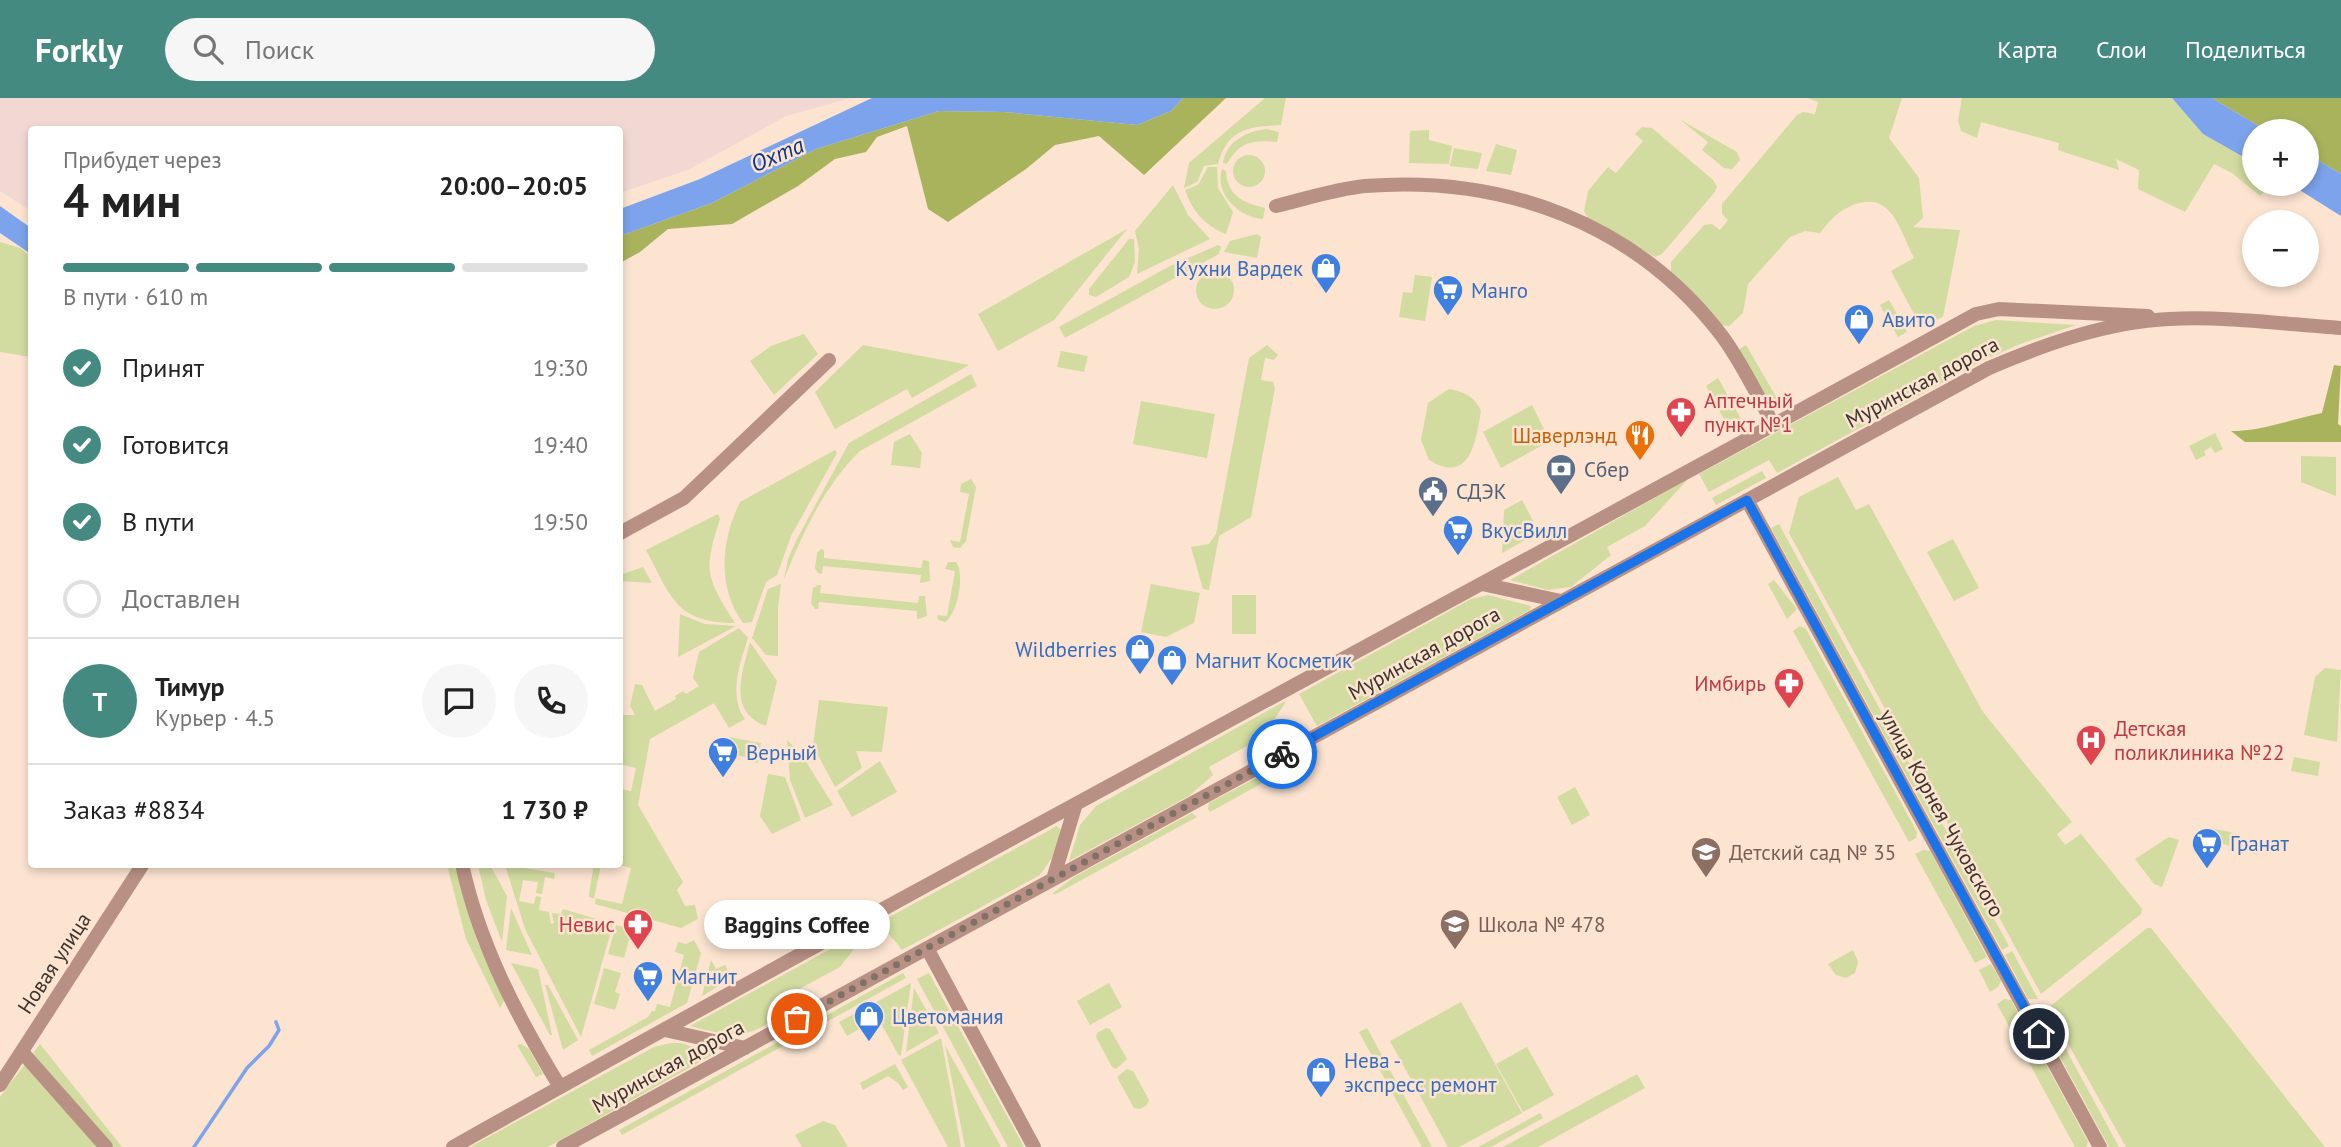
<!DOCTYPE html>
<html lang="ru">
<head>
<meta charset="utf-8">
<style>
	body { margin:0; font-family:"PT Sans",sans-serif; background:#f6f6f6; color:#222; height:100vh; display:flex; flex-direction:column; font-size:26px; white-space:nowrap }
	* { box-sizing:border-box; margin:0 }
	p { font-size:23px; color:#767676 }
	.icon { flex:none; width:38px; height:38px; fill:none; stroke:currentColor; stroke-width:2; stroke-linecap:round; stroke-linejoin:round }
	.map { position:relative; flex:1; overflow:hidden }
	.sheet { position:absolute; left:28px; top:28px; width:595px; height:742px; display:flex; flex-direction:column; background:#fff; border-radius:7px; box-shadow:0 4px 10px #0003 }
	.sheet>* { flex:none }
	.buttons { position:absolute; left:2242px; top:21px; display:grid; gap:14px }
	.buttons a { display:grid; place-items:center; width:77px; height:77px; border-radius:50%; background:#fff; box-shadow:0 4px 10px #0003; font-size:35px }
	.pin { position:absolute; display:grid; place-items:center; width:60px; height:60px; color:#fff; margin:-30px; border:4px solid #fff; border-radius:50%; box-shadow:0 2px 7px #0007 }
	.courier { position:absolute; display:grid; place-items:center; width:70px; height:70px; margin:-35px; border:5px solid #1a73e8; border-radius:50%; background:#fff; color:#222; box-shadow:0 2px 9px #0007 }
	.bubble { position:absolute; height:49px; border-radius:24px; background:#fff; box-shadow:0 4px 10px #0003; font-size:23px; font-weight:800; line-height:49px; text-align:center }
	.headline em { font-style:normal; font-weight:800 }
	.headline div { display:flex; flex-direction:column-reverse }
	.headline { display:flex; align-items:center; justify-content:space-between; height:119px; padding:0 35px }
	h1 { font-size:46px; font-weight:800; line-height:52px }
	.bar { display:grid; grid-template-columns:repeat(4,1fr); gap:10px 7px; align-content:center; height:84px; padding:0 35px }
	.bar i { height:9px; border-radius:5px; background:#e0e0e0 }
	.bar .active { background:#458a80 }
	.bar p { grid-column:span 4 }
	.line { display:flex; align-items:center; gap:18px; padding:0 35px; border-top:2px solid #e0e0e0 }
	.line div { flex:1 }
	.round { display:grid; place-items:center; flex:none; width:74px; height:74px; border-radius:37px; background:#f6f6f6 }
	ol { padding:0 35px; list-style:none }
	li { display:flex; align-items:center; gap:21px; height:77px }
	li p { margin-inline-start:auto }
	li .icon { padding:7px; border-radius:50%; background:#458a80; color:#fff; stroke-width:4 }
	li:last-child { color:#767676 }
	li i { width:38px; height:38px; border:4px solid #e0e0e0; border-radius:50% }
	header { display:flex; align-items:center; gap:42px; box-sizing:border-box; height:98px; padding:0 35px; background:#458a80; color:#fff }
	header strong { font-size:33px }
	nav { display:flex; gap:38px; margin-inline-start:auto; font-size:24px }
	.search { width:490px; height:63px; background:#f6f6f6; display:flex; align-items:center; gap:18px; box-sizing:border-box; padding:0 24px; border-radius:38px; color:#767676; font-size:26px }
	.map>svg:first-child { display:block }
	.industrial { fill:#f2d8d2 }
	.green { fill:#d2dba0 }
	.forest { fill:#a9b35b }
	.water { fill:#7ca3eb }
	.lines { fill:none; stroke-linecap:round; stroke-linejoin:round }
	.stream { stroke:#7ca3eb; stroke-width:3.5 }
	.minor { stroke:#b89184; stroke-width:14 }
	.done { stroke:#7f7165; stroke-width:7; stroke-dasharray:0 12.6 }
	.route { stroke:#1a73e8; stroke-width:9 }
	.labels { text-anchor:middle; dominant-baseline:central; stroke-width:5; stroke-linejoin:round; paint-order:stroke }
	.shop-label { font-size:21px; fill:#366cbe; stroke:#fce4d1; text-anchor:start }
	.street-label { font-size:21px; fill:#3c332b; stroke:#fce4d1 }
	.health-label { font-size:21px; fill:#be3a42; stroke:#fce4d1; text-anchor:start }
	.food-label { font-size:21px; fill:#c56008; stroke:#fce4d1; text-anchor:end }
	.service-label { font-size:21px; fill:#4e5e75; stroke:#fce4d1; text-anchor:start }
	.education-label { font-size:21px; fill:#785e54; stroke:#fce4d1; text-anchor:start }
	.water-label { font-size:23px; font-style:italic; fill:#0b3486; stroke:#fce4d1 }
</style>
</head>
<body>
<header>
<strong>Forkly</strong>
<div class="search"><svg class="icon" aria-label="search" viewBox="0 0 24 24"><circle cx="10" cy="10" r="6"/><path d="M15 15l6 6"/></svg>Поиск</div>
<nav><a>Карта</a><a>Слои</a><a>Поделиться</a></nav>
</header>
<div class="map">
<svg width="2341" height="1049" viewBox="0 0 2341 1049">
	<rect width="100%" height="100%" fill="#fce4d1"/>
	<path class="industrial" d="M0,0H851L786,18L690,71L620,95V32H32L31,113L0,93Z"/>
	<path class="green" d="M1265,0H1286L1281,27C1249,29 1228,30 1218,66L1204,68L1197,84L1184,90L1189,65Z
		M1807,0H1902L1889,40L1919,80L1923,120L1913,129L1960,132L1943,219L1921,229L1891,173L1914,160C1899,131 1892,92 1853,107C1837,114 1831,121 1820,135L1805,133L1790,139L1748,186L1743,215L1729,228L1720,227L1671,175V164L1704,127L1712,126L1720,132L1728,122L1722,116V106L1797,17L1803,14L1815,16L1818,4Z
		M1962,0H2172L2203,36L2254,65V86H2271L2260,98L2232,75L2214,66L2185,114L2138,91L2139,72L2116,61L2119,72L2058,52L2059,45L1981,24L1977,40L1961,33L1958,23Z
		M1679,21L1737,54L1740,62L1732,71L1724,70L1702,52L1708,44Z
		M1642,29L1652,30L1713,82L1717,89L1714,95L1662,156L1655,159L1588,120L1584,113L1588,93L1608,69L1616,75L1643,43L1635,36Z
		M1267,31L1279,34L1277,44C1253,42 1240,43 1227,66L1223,65C1226,44 1246,33 1267,31Z
		M1429,32V42L1452,48L1449,66L1409,65L1410,33Z
		M1496,46L1517,52L1511,77L1486,73Z
		M1454,50L1482,55L1478,71L1450,68Z
		M1233 73a16 16 0 1 1 32 0a16 16 0 1 1-32 0Z
		M1208,69H1217L1218,90L1233,114L1226,136C1205,128 1192,113 1185,92L1198,87Z
		M1222,71L1226,73C1227,98 1244,105 1265,110L1263,121C1239,120 1214,95 1222,71Z
		M1173,87L1188,117L1210,141L1137,176L1139,151L1135,133Z
		M1127,131L1054,222L998,253L978,216Z
		M1257,136L1261,139L1257,160L1224,154L1230,143Z
		M1129,141H1134L1135,164L1129,179L1096,199L1089,197V191Z
		M0,144L20,150L31,159V259L0,254Z
		M1218,147L1221,149L1219,156L1065,240L1059,229L1170,168Z
		M1196 192a19 19 0 1 1 38 0a19 19 0 1 1-38 0Z
		M1415,177L1432,179L1425,223L1399,219L1403,194L1412,195Z
		M1889,202L1907,234L1898,239L1880,207Z
		M1996,222L2076,227L2020,246L1984,262L1777,375L1769,362L1709,394L1699,376L1974,228Z
		M804,236L818,256L774,297L750,263L771,248Z
		M863,247L969,267L912,300L907,291L835,331L815,294Z
		M1267,247L1278,257L1274,262L1265,260L1261,282L1273,284L1275,290L1251,419L1219,438L1209,492L1203,491L1191,449L1209,446L1216,436L1249,260Z
		M1746,247L1782,309L1773,314L1738,252Z
		M1061,253L1088,258L1084,274L1057,269Z
		M971,276L977,288L860,353C824,388 803,435 784,481L788,461L797,441L849,345Z
		M1718,280L1745,328L1732,336L1706,288Z
		M1449,291C1464,294 1474,298 1481,313C1476,341 1471,388 1429,362L1421,342L1428,305Z
		M1141,303L1215,316L1207,360L1133,346Z
		M1532,307L1550,343L1501,370L1483,334Z
		M2215,335L2223,351L2215,355L2211,349L2204,353L2206,357L2196,362L2189,348Z
		M910,336L922,355L920,370L891,367L894,344Z
		M835,352L837,355L791,438L777,477L766,484L752,524L743,525C717,490 721,442 740,404Z
		M2301,358L2336,359V398L2301,384Z
		M1762,373L1766,380L1716,407L1712,400Z
		M1838,379L1856,412L1869,406L1983,614L2072,724L2057,736L2065,747L2081,736L2142,811L2141,816L2041,896L1789,435L1799,399Z
		M971,381L976,389L966,443L960,450L953,449L950,442L960,444L969,396L960,394L961,386Z
		M1688,381L1645,428L1607,449L1611,457L1571,489L1548,492L1510,482Z
		M1522,402L1539,434L1502,455L1504,412Z
		M718,416L720,421C703,473 706,479 735,525C675,525 671,498 646,452Z
		M1779,426L2009,848L2002,852L1771,430Z
		M1953,441L1979,490L1954,503L1927,454Z
		M821,451L824,452V460L921,470L923,462L929,463L930,483L920,485L921,477L823,468L822,476L818,475L815,470L817,455Z
		M948,464H956C965,475 958,516 945,524L938,522L937,517L947,518L955,473L945,471Z
		M643,469L652,485L620,483V477Z
		M1774,482L1797,511L1787,521L1768,486Z
		M781,486L778,510V558L766,557L752,540L768,491Z
		M1151,486L1200,495L1194,525L1166,539L1141,534Z
		M818,487H821L820,495L918,505L919,498H925L927,518L917,521V513L819,504L818,511H815L811,505L813,490Z
		M1232,497H1256V536H1232Z
		M1488,497L1531,508L1530,512L1317,628L1299,596L1471,501Z
		M680,516L705,526L736,528L678,559Z
		M1800,528L1806,531L1917,734L1916,740L1909,744L1793,533Z
		M739,530L748,540C740,565 728,598 745,621L729,630L714,605L650,641L638,707L683,784L677,792L685,808L695,807L698,821L681,830L595,806L596,801L589,799V795L594,767H601L594,800L622,806L631,770L619,767L620,691L631,693L636,670L620,666V617H635L630,608L635,586L642,587L655,613L676,601L675,598L683,593L686,596L699,588L693,580L699,554Z
		M750,544L777,583L766,628C727,613 742,576 750,544Z
		M2325,570L2341,572L2337,644L2304,637L2315,579Z
		M819,602L888,609L882,654L856,653L862,670L835,689L813,648Z
		M1287,602L1263,639L1209,669L1213,677L1189,698L1069,763L1080,727L1096,708Z
		M729,639L761,645L758,665L750,664V660L726,655Z
		M787,642L802,657L833,707L805,720L790,682Z
		M1316,648L1319,654L1210,714L1208,711L1209,705Z
		M2294,659L2320,664L2318,678L2291,673Z
		M880,663L897,694L852,719L837,693Z
		M768,676L785,679L801,722L772,736L760,718Z
		M1575,689L1590,717L1572,727L1557,699Z
		M1192,715L1197,719L1054,797L1053,795L1074,779Z
		M1057,728L1061,732L1053,758L1040,777L902,852C895,841 886,836 880,824Z
		M2210,730L2230,734L2259,749L2257,757L2206,740Z
		M2169,739L2179,742L2162,789L2154,786L2135,761Z
		M1923,752L1930,753L1987,859L1975,865L1915,756Z
		M447,767L457,772L478,845L505,901L500,910L466,841Z
		M478,767H490L507,798L502,844L486,802Z
		M505,767L555,775L554,781L545,779L542,796L536,795L538,784L523,782L519,803L534,806L536,798L541,799L539,812L549,814L551,826L554,825L552,815L561,816L563,811L613,826L581,939L525,831Z
		M511,810L532,857L506,852Z
		M616,827L632,831L624,860L608,856Z
		M872,828L840,869L792,895L797,904C756,938 743,943 690,928Z
		M2147,830H2151L2325,1049H2126L2048,910Z
		M694,842L701,855L687,905L592,958L589,952L648,919L652,913H655L657,906L670,909L684,857L675,854L678,844L686,846Z
		M1853,852L1858,864L1855,875L1846,880L1836,877L1828,866Z
		M2012,853L2038,901H2028L2005,857Z
		M711,862L716,871L725,867L732,880L702,898Z
		M511,865L538,871L552,937H550Z
		M1991,866L2001,883L1998,889L1990,894L1979,872Z
		M604,870L621,875L615,894L620,896L615,912L594,906Z
		M903,875L906,880L622,1037L619,1032Z
		M929,875L1024,1049H1008L917,881Z
		M911,885L901,957L899,958L871,907Z
		M1109,885L1122,909L1090,927L1077,903Z
		M545,887H548L578,942L563,952Z
		M914,890L939,935L906,954Z
		M2004,901L2011,902L2088,1044L2086,1049H2075L1997,906Z
		M1461,904L1522,1015L1459,1049H1448L1390,943Z
		M865,910L872,924L847,938L839,924Z
		M2044,911L2119,1049H2109L2038,918Z
		M1106,930L1110,931L1127,961L1116,971L1112,969L1096,939L1097,935Z
		M1367,930L1432,1049H1422L1359,934Z
		M941,940L961,1049H948L901,962Z
		M671,945H681L714,956L548,1049H470L654,949Z
		M40,946L122,1049H0V999Z
		M521,946L529,951L543,976L536,979L517,947Z
		M945,947L1001,1049H965Z
		M1527,949L1554,997L1523,1014L1496,966Z
		M895,966L908,989L903,992L898,985L888,978L863,992L860,985Z
		M1127,971L1133,973L1149,1002L1147,1007L1140,1011L1134,1010L1118,981V978Z
		M1637,976L1645,990L1538,1049H1503Z
		M1540,1015L1543,1020L1491,1049H1478Z
		M823,1023L835,1027L848,1049H802L795,1037Z"/>
	<path class="forest" d="M1183,0H1226L1144,77L1099,38L1055,47L1026,71L948,124L928,111L907,28L877,39L866,54L835,61L798,88L732,126L668,131L640,154L620,165V138L712,105L816,51L939,13L1004,14L1137,27L1171,13Z
		M2212,0H2341V76L2307,56L2306,33H2267Z
		M2334,267L2341,268L2338,326L2341,328V344H2245L2231,333C2262,333 2292,321 2322,315Z"/>
	<path class="water" d="M872,0H1183L1171,13L1137,27L1004,14L939,13L816,51L712,105L620,138V111L700,81Z
		M2172,0H2212L2267,33H2254V65L2203,36Z
		M2307,56L2341,76V118L2290,86H2306Z
		M0,108L31,130V156L0,135Z"/>
	<g class="lines">
		<path class="stream" d="M194,1049L247,970L269,948L279,932L276,924"/>
		<path class="minor" d="M1276,108C1305,101 1335,91 1365,88C1504,77 1636,125 1722,238C1742,265 1757,297 1773,326
			M1747,402L2100,1049
			M620,435L684,400L829,262
			M1482,486L1561,503
			M462,766C479,846 518,920 560,989
			M1053,781L1075,709
			M927,850L1034,1049
			M665,932L745,950
			M22,954L106,1049
			M0,987L143,766
			M453,1049C958,766 1469,495 1976,216L1999,211L2148,218
			M563,1049L1989,270C2045,246 2107,224 2169,221C2226,218 2284,226 2341,230"/>
	</g>
	<g class="lines">
		<path class="done" d="M797,921L1282,656"/>
		<path class="route" d="M1282,656L1747,402L2039,936"/>
	</g>
	<defs>
		<g id="shop-pin" transform="scale(1.575)"><path d="M0 17L-7.5 6A9.5 9.5 0 1 1 7.5 6Z" fill="#3f7fe0" stroke="#fce4d1"/><path d="M-5-2.5h2.3a2.7 3.5 0 0 1 5.4 0H5L5.5 6h-11ZM-1.5-2.5h3a1.5 2.3 0 0 0-3 0Z" fill="#fff"/></g>
		<g id="supermarket-pin" transform="scale(1.575)"><path d="M0 17L-7.5 6A9.5 9.5 0 1 1 7.5 6Z" fill="#3f7fe0" stroke="#fce4d1"/><path d="M-6-5.5h2.5l.6 2H6L4.5 2H-2.5L-4.4-4H-6ZM-1.5 3.2a1.3 1.3 0 1 0 .1 0ZM3 3.2a1.3 1.3 0 1 0 .1 0Z" fill="#fff"/></g>
		<g id="pharmacy-pin" transform="scale(1.575)"><path d="M0 17L-7.5 6A9.5 9.5 0 1 1 7.5 6Z" fill="#e0444e" stroke="#fce4d1"/><path d="M-2-6h4v4h4v4h-4v4h-4v-4h-4v-4h4Z" fill="#fff"/></g>
		<g id="restaurant-pin" transform="scale(1.575)"><path d="M0 17L-7.5 6A9.5 9.5 0 1 1 7.5 6Z" fill="#e8710a" stroke="#fce4d1"/><path d="M-5-6h1v4h1v-4h1v4h1v-4h1v5L-1.5 .5V6h-2V.5L-5-1ZM5-6V6H3V1.5H1.5Q1.5-4 5-6Z" fill="#fff"/></g>
		<g id="bank-pin" transform="scale(1.575)"><path d="M0 17L-7.5 6A9.5 9.5 0 1 1 7.5 6Z" fill="#5c6f8a" stroke="#fce4d1"/><path d="M-6-4H6V4H-6ZM0-2.3a2.3 2.3 0 1 0 0 4.6a2.3 2.3 0 1 0 0-4.6Z" fill="#fff"/></g>
		<g id="civic-pin" transform="scale(1.575)"><path d="M0 17L-7.5 6A9.5 9.5 0 1 1 7.5 6Z" fill="#5c6f8a" stroke="#fce4d1"/><path d="M-.6-6.5H3V-4.5H.6V-3L4-1V1h2V6H-6V1h2V-1L-.6-3ZM-1.2 2.5V6h2.4V2.5Z" fill="#fff"/></g>
		<g id="hospital-pin" transform="scale(1.575)"><path d="M0 17L-7.5 6A9.5 9.5 0 1 1 7.5 6Z" fill="#e0444e" stroke="#fce4d1"/><path d="M-5-5h3v3.5h4V-5h3V5h-3V1.5h-4V5h-3Z" fill="#fff"/></g>
		<g id="school-pin" transform="scale(1.575)"><path d="M0 17L-7.5 6A9.5 9.5 0 1 1 7.5 6Z" fill="#8d6e63" stroke="#fce4d1"/><path d="M0-5L7-2L0 1L-7-2ZM-4 1L0 2.5L4 1V4Q0 6-4 4Z" fill="#fff"/></g>
	</defs>
	<g fill-rule="evenodd">
		<use href="#shop-pin" x="1326" y="170"/>
		<use href="#supermarket-pin" x="1448" y="192"/>
		<use href="#shop-pin" x="1859" y="221"/>
		<use href="#pharmacy-pin" x="1681" y="314"/>
		<use href="#restaurant-pin" x="1640" y="337"/>
		<use href="#bank-pin" x="1561" y="371"/>
		<use href="#civic-pin" x="1433" y="393"/>
		<use href="#supermarket-pin" x="1458" y="432"/>
		<use href="#shop-pin" x="1140" y="551"/>
		<use href="#shop-pin" x="1172" y="562"/>
		<use href="#pharmacy-pin" x="1789" y="585"/>
		<use href="#hospital-pin" x="2091" y="642"/>
		<use href="#supermarket-pin" x="723" y="654"/>
		<use href="#supermarket-pin" x="2207" y="745"/>
		<use href="#school-pin" x="1706" y="754"/>
		<use href="#pharmacy-pin" x="638" y="826"/>
		<use href="#school-pin" x="1455" y="826"/>
		<use href="#supermarket-pin" x="648" y="878"/>
		<use href="#shop-pin" x="869" y="918"/>
		<use href="#shop-pin" x="1321" y="974"/>
	</g>
	<g class="labels">
		<g class="shop-label">
			<text x="1303" y="170" text-anchor="end">Кухни Вардек</text>
			<text x="1471" y="192">Манго</text>
			<text x="1882" y="221">Авито</text>
			<text x="1481" y="432">ВкусВилл</text>
			<text x="1117" y="551" text-anchor="end">Wildberries</text>
			<text x="1195" y="562">Магнит Косметик</text>
			<text x="746" y="654">Верный</text>
			<text x="2230" y="745">Гранат</text>
			<text x="671" y="878">Магнит</text>
			<text x="892" y="918">Цветомания</text>
			<text x="1344" y="962">Нева -<tspan x="1344" dy="24">экспресс ремонт</tspan></text>
		</g>
		<g class="street-label">
			<text transform="translate(1922 284) rotate(-28)">Муринская дорога</text>
			<text transform="translate(1424 555) rotate(-29)">Муринская дорога</text>
			<text transform="translate(1942 715) rotate(61)">улица Корнея Чуковского</text>
			<text transform="translate(54 865) rotate(-57)">Новая улица</text>
			<text transform="translate(668 968) rotate(-29)">Муринская дорога</text>
		</g>
		<g class="health-label">
			<text x="1704" y="302">Аптечный<tspan x="1704" dy="24">пункт №1</tspan></text>
			<text x="1766" y="585" text-anchor="end">Имбирь</text>
			<text x="2114" y="630">Детская<tspan x="2114" dy="24">поликлиника №22</tspan></text>
			<text x="615" y="826" text-anchor="end">Невис</text>
		</g>
		<g class="food-label">
			<text x="1617" y="337">Шаверлэнд</text>
		</g>
		<g class="service-label">
			<text x="1584" y="371">Сбер</text>
			<text x="1456" y="393">СДЭК</text>
		</g>
		<g class="education-label">
			<text x="1729" y="754">Детский сад № 35</text>
			<text x="1478" y="826">Школа № 478</text>
		</g>
		<g class="water-label">
			<text transform="translate(777 56) rotate(-23)">Охта</text>
		</g>
	</g>
</svg>
<div class="buttons">
<a>+</a>
<a>−</a>
</div>
<div class="pin" style="left:797px;top:921px;background:#ea580c"><svg class="icon" aria-label="bag" viewBox="0 0 24 24"><path d="M5 8h14l-1 12H6zM9 8a3 3 0 0 1 6 0"/></svg></div>
<div class="pin" style="left:2039px;top:936px;background:#1f2937"><svg class="icon" aria-label="home" viewBox="0 0 24 24"><path d="M3 11l9-7 9 7M6 9v11h12V9"/></svg></div>
<div class="courier" style="left:1282px;top:656px"><svg class="icon" aria-label="bike" viewBox="0 0 24 24"><circle cx="6" cy="16" r="4"/><circle cx="18" cy="16" r="4"/><path d="M6 16l4-8h5l3 8M10 8l3 8H6M13 5h3"/></svg></div>
<div class="bubble" style="left:704px;top:802px;width:186px">Baggins Coffee</div>
<section class="sheet">
<div class="headline"><div><h1>4 мин</h1><p>Прибудет через</p></div><em>20:00–20:05</em></div>
<div class="bar"><i class="active"></i><i class="active"></i><i class="active"></i><i></i><p>В пути · 610 m</p></div>
<ol>
<li><svg class="icon" aria-label="check" viewBox="0 0 24 24"><path d="M5 12l5 5 9-10"/></svg>Принят<p>19:30</p></li>
<li><svg class="icon" aria-label="check" viewBox="0 0 24 24"><path d="M5 12l5 5 9-10"/></svg>Готовится<p>19:40</p></li>
<li><svg class="icon" aria-label="check" viewBox="0 0 24 24"><path d="M5 12l5 5 9-10"/></svg>В пути<p>19:50</p></li>
<li><i></i>Доставлен</li>
</ol>
<div class="line" style="height:126px"><b class="round" style="background:#458a80;color:#fff">Т</b><div><b>Тимур</b><p>Курьер · 4.5</p></div><a class="round"><svg class="icon" aria-label="chat" viewBox="0 0 24 24"><path d="M4 5h16v11H9l-5 4z"/></svg></a><a class="round"><svg class="icon" aria-label="phone" viewBox="0 0 24 24"><path d="M5 4h4l2 5-3 2q2 4 5 5l2-3 5 2v4C11 20 4 13 5 4z"/></svg></a></div>
<div class="line" style="height:91px"><div>Заказ #8834</div><b>1 730 ₽</b></div>
</section>
</div>
</body>
</html>
